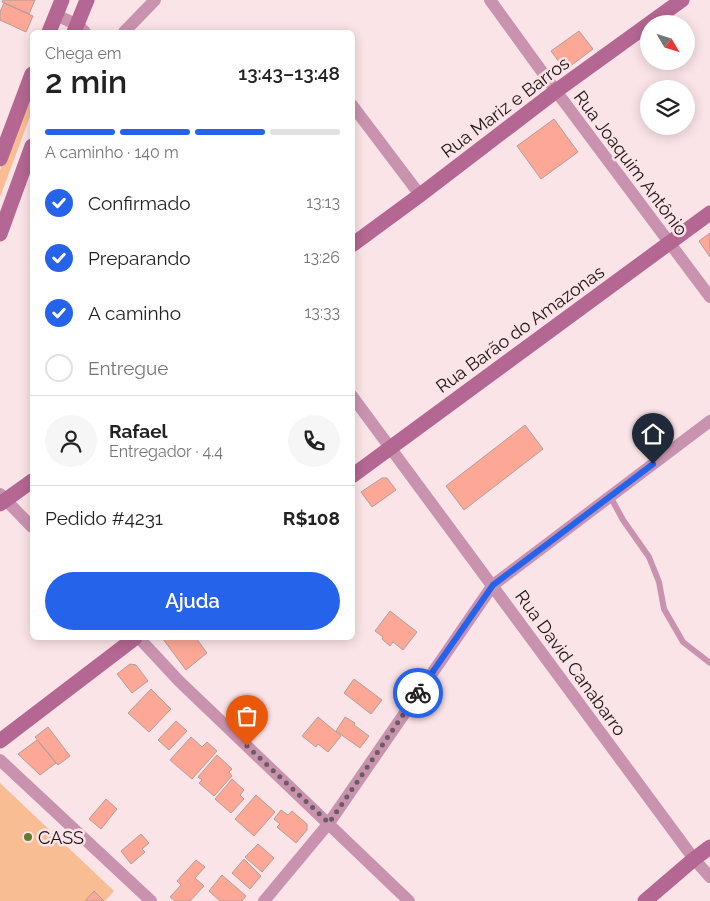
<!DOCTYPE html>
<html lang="pt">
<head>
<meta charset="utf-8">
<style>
	body { margin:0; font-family:Raleway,sans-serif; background:#f6f6f6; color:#222; height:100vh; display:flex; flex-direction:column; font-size:19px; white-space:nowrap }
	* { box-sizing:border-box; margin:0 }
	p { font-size:16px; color:#767676 }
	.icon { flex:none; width:28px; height:28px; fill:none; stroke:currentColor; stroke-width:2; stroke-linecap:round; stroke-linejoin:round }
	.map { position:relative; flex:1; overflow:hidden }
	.panel { position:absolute; left:30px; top:30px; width:325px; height:610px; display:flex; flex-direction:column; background:#fff; border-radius:8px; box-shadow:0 2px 12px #0003 }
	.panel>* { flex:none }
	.needle { width:32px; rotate:128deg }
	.fabs { position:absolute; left:640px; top:15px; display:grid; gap:10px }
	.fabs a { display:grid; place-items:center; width:55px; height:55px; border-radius:50%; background:#fff; box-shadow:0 2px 12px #0003; font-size:25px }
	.pin { position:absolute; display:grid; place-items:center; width:42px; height:42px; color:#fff; margin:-51px -21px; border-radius:50% 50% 50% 0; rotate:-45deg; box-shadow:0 0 5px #0007 }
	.pin .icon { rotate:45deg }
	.courier { position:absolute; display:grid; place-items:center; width:50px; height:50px; margin:-25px; border:4px solid #2563eb; border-radius:50%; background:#fff; color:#222; box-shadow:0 1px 6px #0007 }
	.summary em { font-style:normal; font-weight:600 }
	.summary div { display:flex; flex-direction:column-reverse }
	.summary { display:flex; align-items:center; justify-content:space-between; height:85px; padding:0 15px }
	h1 { font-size:32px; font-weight:600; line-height:38px }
	.bar { display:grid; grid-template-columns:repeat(4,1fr); gap:8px 5px; align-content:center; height:60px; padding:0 15px }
	.bar i { height:6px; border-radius:4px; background:#e0e0e0 }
	.bar .active { background:#2563eb }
	.bar p { grid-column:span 4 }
	.line { display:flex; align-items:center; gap:12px; padding:0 15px; border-top:1px solid #e0e0e0 }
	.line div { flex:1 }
	.round { display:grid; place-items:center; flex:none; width:52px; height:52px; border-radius:26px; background:#f6f6f6 }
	ol { padding:0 15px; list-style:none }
	li { display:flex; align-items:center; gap:15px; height:55px }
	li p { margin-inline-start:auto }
	li .icon { padding:5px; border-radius:50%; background:#2563eb; color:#fff; stroke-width:4 }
	li:last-child { color:#767676 }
	li i { width:28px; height:28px; border:2px solid #e0e0e0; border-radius:50% }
	.button { display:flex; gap:10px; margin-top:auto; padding:10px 15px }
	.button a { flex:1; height:58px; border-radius:30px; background:#2563eb; color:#fff; font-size:20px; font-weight:600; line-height:58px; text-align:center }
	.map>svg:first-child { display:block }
	.green { fill:#f9bd93 }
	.building { fill:#fda896; stroke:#b29e99 }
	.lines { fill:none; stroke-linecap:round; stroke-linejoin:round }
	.lane { stroke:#c993af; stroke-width:6 }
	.street { stroke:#c993af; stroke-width:12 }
	.secondary { stroke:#b46792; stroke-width:15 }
	.done { stroke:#6b5d5f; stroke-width:5; stroke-dasharray:0 9 }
	.route { stroke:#2563eb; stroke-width:6 }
	.poi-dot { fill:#627c2e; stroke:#fbe4e7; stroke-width:2 }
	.labels { text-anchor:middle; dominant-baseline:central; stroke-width:5; stroke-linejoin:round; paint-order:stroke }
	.street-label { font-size:18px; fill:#1d1516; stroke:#fbe4e7 }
	.poi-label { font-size:18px; fill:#1d1516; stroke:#fbe4e7; text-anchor:start }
</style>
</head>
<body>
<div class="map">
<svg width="710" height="901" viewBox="0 0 710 901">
	<rect width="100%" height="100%" fill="#fbe4e7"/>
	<path class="green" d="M32,86V111L0,197V170Z
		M0,783L114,891L105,901H0Z"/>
	<path class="building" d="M3,0H35L29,14L2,2Z
		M4,3L33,16L26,32L0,20V12Z
		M579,31L593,49L565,70L551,51Z
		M554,119L578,152L541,179L517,146Z
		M710,233V257L699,241Z
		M525,425L543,449L464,510L446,486Z
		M382,478H387L396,490L372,507L361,492Z
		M390,611L417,632L403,650L393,642L390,646L382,639L383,637L375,631Z
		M165,638H196L207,653L186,670L163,639Z
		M130,664L136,665L148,681L132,693L117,674Z
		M354,679L382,700L371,714L344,693Z
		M151,689L171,709L149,732L128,713Z
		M318,717L341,736L328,752L318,744L316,747L302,736Z
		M345,717L355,723L354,725L369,736L360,748L336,731Z
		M176,721L187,731L169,750L158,740Z
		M48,727L70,756L58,765L35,737Z
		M191,737L202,747L207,742L217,751L192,779L170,760Z
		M37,740L56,763L40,775L18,754Z
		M217,755L232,769L229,772L232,776L214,796L199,783L202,780L198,777Z
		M232,779L244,790L240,795L244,799L231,813L215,799Z
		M256,795L275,812L254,836L235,819Z
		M106,799L117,809L101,829L89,819Z
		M281,810L288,815L292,811L307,824V830L296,843L277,827L280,824L274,819Z
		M141,834L149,843L142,849L145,852L131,864L121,851Z
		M258,844L274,858L262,872L245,857Z
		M244,859L261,876L250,889L232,873Z
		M196,860L205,867L195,878L204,886L190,901H175L170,897L181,885L177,881Z
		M222,875L246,896L242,901H220L209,891Z
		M94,891L104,901H85Z"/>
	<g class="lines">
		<path class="lane" d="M610,496L623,520L649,557L659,582L664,609L683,642L710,663"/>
		<path class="street" d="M490,0L556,91L710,297
			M56,15L78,25L85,32
			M124,32L155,0
			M352,105L420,195
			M352,396L694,859L710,877
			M0,494L32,527
			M139,638L179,681L409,901
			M0,760L151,901
			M264,901L329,823L493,585L710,421"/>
		<path class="secondary" d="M49,32L62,0
			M74,32L87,0
			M0,159L32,74
			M0,234L32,146
			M352,245L420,195L556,91L682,0
			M352,476L710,213
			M0,504L32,481
			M0,741L135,638
			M645,901L694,859L710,847"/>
	</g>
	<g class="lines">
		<path class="done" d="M247,746L329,823L418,693"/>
		<path class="route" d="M418,693L493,585L653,464"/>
	</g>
	<circle class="poi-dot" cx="28" cy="837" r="5"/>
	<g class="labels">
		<g class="street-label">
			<text transform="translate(505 107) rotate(-37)">Rua Mariz e Barros</text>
			<text transform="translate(631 163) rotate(53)">Rua Joaquim Antônio</text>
			<text transform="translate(520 329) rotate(-36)">Rua Barão do Amazonas</text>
			<text transform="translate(571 663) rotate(54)">Rua David Canabarro</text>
		</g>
		<g class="poi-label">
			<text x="38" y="837">CASS</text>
		</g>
	</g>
</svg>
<div class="fabs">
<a><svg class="needle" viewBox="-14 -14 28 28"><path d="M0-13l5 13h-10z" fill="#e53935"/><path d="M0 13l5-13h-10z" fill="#767676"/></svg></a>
<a><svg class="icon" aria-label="layers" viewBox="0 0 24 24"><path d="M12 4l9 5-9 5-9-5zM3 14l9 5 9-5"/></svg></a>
</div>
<div class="pin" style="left:247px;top:746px;background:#ea580c"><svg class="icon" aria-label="bag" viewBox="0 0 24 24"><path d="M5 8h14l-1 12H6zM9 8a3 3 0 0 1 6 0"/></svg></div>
<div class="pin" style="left:653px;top:464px;background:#1f2937"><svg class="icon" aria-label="home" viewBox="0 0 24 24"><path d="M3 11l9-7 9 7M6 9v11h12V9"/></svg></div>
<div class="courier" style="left:418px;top:693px"><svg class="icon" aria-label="bike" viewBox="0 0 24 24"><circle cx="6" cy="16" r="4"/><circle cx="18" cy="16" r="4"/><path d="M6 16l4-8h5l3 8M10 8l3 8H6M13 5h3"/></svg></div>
<section class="panel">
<div class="summary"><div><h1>2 min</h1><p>Chega em</p></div><em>13:43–13:48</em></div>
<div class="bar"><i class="active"></i><i class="active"></i><i class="active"></i><i></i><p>A caminho · 140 m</p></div>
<ol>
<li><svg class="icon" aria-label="check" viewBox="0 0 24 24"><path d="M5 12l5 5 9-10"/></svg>Confirmado<p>13:13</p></li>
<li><svg class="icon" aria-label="check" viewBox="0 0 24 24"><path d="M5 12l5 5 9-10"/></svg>Preparando<p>13:26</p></li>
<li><svg class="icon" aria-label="check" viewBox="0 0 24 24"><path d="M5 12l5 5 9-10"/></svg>A caminho<p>13:33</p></li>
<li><i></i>Entregue</li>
</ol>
<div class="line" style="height:90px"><a class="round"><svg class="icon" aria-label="person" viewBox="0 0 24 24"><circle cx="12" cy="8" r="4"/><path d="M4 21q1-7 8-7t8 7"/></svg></a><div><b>Rafael</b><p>Entregador · 4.4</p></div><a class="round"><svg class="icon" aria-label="phone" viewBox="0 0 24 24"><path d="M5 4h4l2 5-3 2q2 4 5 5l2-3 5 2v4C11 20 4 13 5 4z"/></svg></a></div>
<div class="line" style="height:65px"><div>Pedido #4231</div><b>R$108</b></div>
<div class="button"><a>Ajuda</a></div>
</section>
</div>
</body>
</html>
